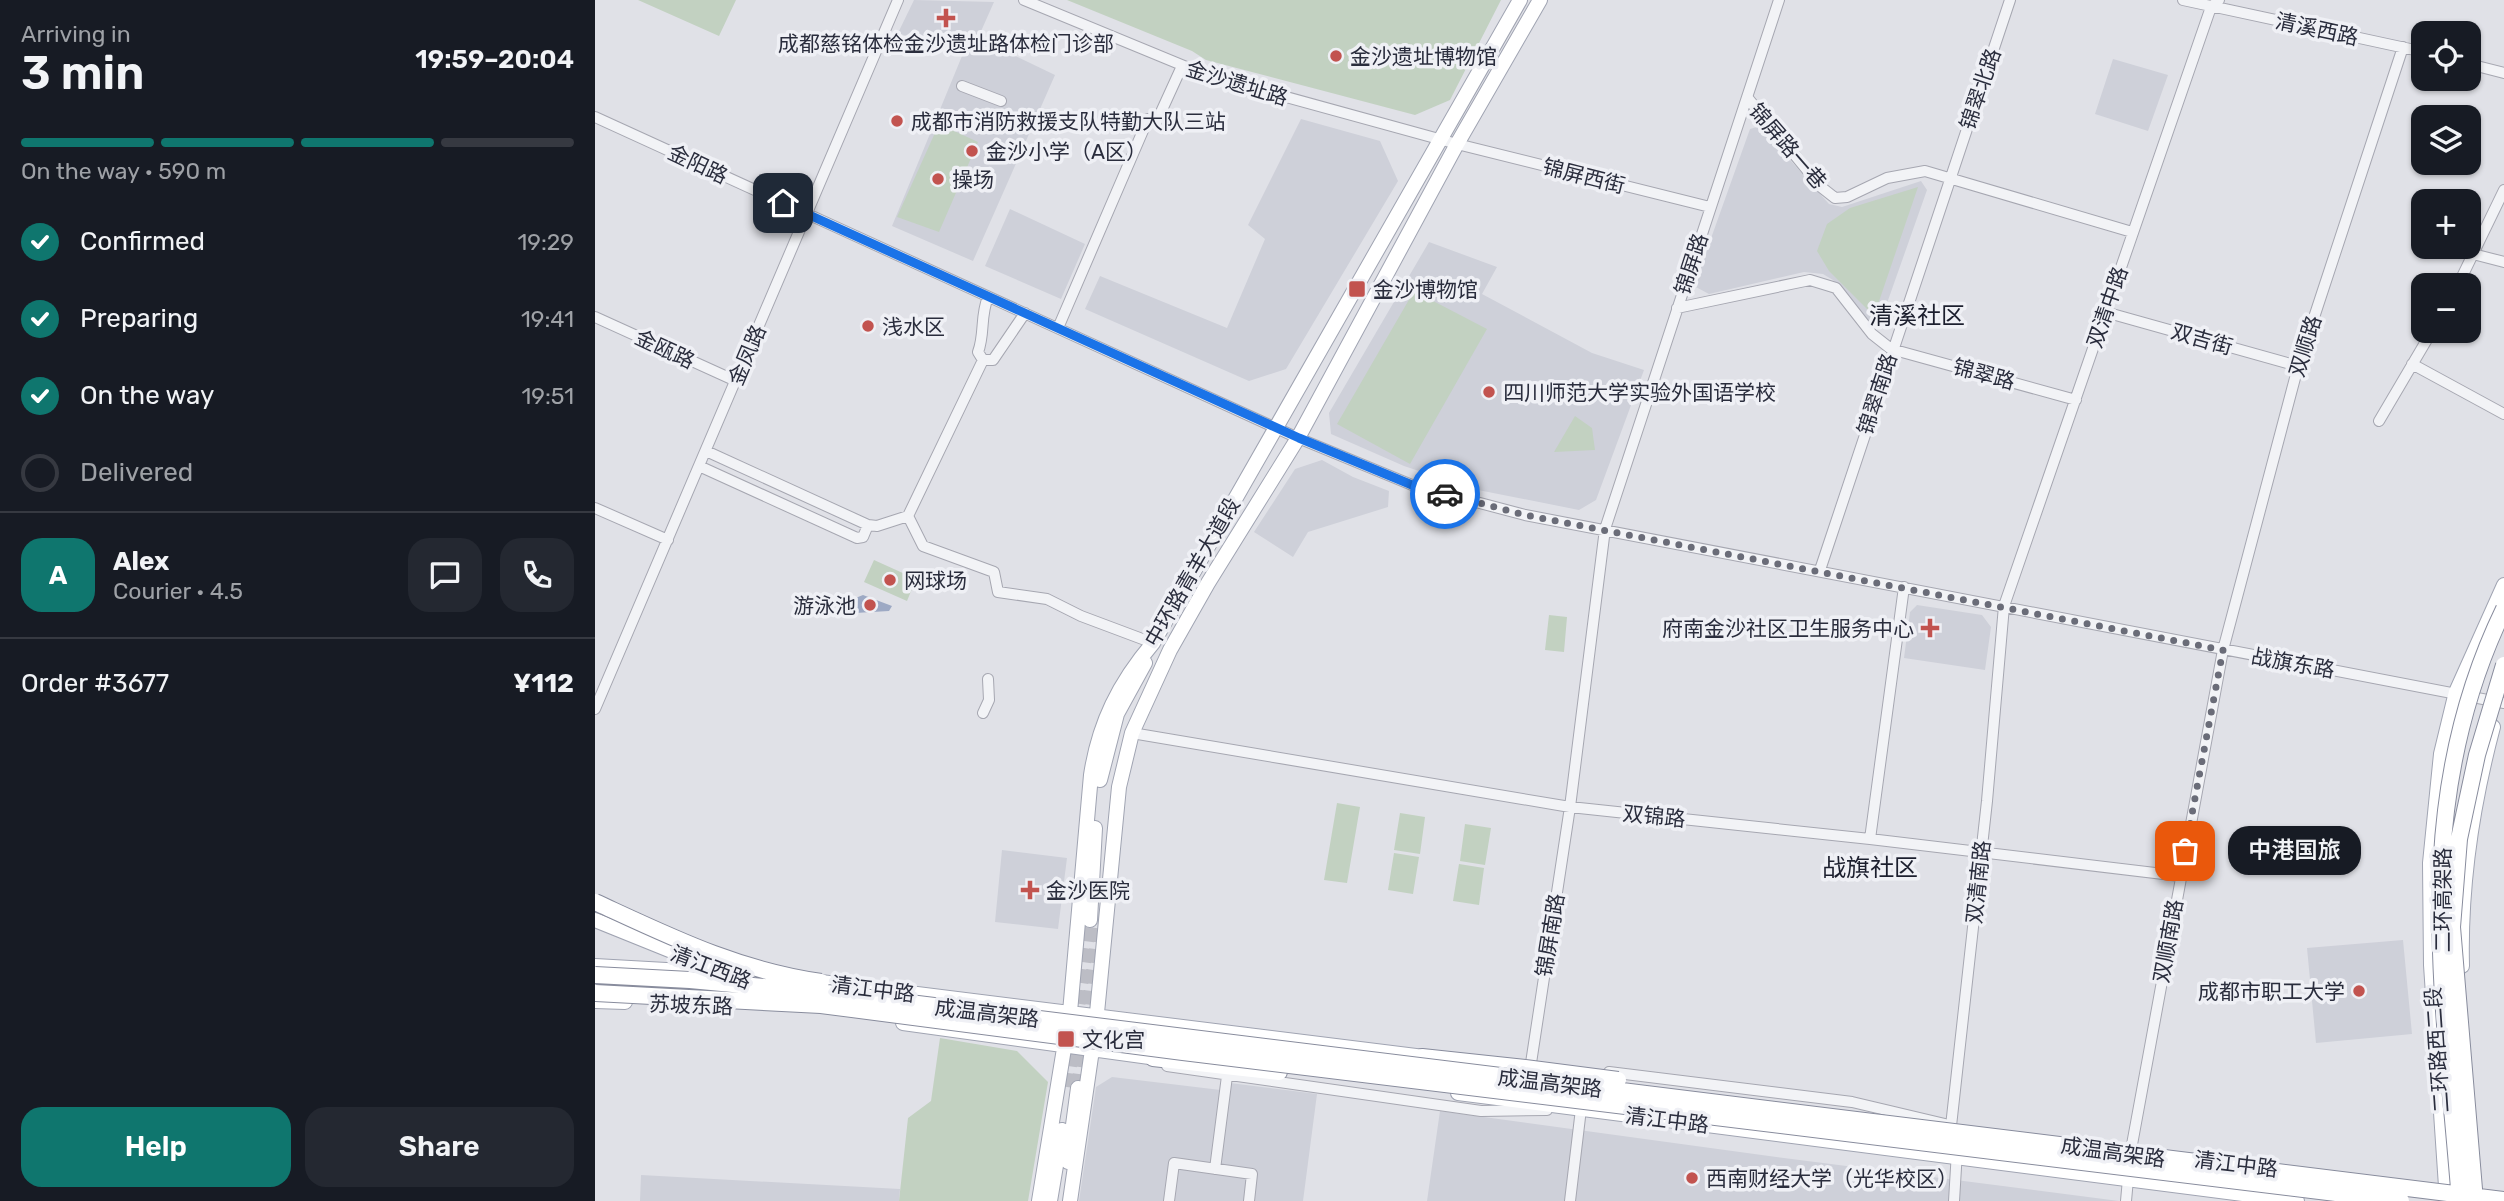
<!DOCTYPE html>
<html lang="en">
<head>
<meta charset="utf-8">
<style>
	body { margin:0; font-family:Rubik,"Noto Sans SC",sans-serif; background:#242831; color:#f1f3f6; height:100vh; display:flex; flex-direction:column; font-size:26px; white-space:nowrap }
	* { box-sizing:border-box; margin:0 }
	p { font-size:23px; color:#9ea1a6 }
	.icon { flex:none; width:38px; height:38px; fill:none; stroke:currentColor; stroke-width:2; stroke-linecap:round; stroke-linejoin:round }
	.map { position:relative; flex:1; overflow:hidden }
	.details { display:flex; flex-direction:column; background:#171b24; width:595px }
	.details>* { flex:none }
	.fabs { position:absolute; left:1816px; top:21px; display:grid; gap:14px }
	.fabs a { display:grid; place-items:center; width:70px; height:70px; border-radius:14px; background:#171b24; box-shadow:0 2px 5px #0004; font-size:35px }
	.pin { position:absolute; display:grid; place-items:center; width:60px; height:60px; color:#fff; margin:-30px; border-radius:14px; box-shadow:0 4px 10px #0006 }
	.courier { position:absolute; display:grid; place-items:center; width:70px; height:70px; margin:-35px; border:5px solid #1a73e8; border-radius:50%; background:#fff; color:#222; box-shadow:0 2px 9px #0007 }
	.bubble { position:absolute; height:49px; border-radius:21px; background:#171b24; box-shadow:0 2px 5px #0004; font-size:23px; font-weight:600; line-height:49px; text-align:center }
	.head em { font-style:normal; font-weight:600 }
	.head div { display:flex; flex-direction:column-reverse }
	.head { display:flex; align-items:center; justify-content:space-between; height:119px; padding:0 21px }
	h1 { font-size:46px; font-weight:600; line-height:52px }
	.bar { display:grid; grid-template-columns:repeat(4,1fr); gap:10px 7px; align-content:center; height:84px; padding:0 21px }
	.bar i { height:9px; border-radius:5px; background:#363941 }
	.bar .active { background:#0f766e }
	.bar p { grid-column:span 4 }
	.line { display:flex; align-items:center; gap:18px; padding:0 21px; border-top:2px solid #363941 }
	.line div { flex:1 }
	.round { display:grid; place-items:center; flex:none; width:74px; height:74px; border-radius:21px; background:#242831 }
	ol { padding:0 21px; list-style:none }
	li { display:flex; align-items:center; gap:21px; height:77px }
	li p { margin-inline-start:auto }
	li .icon { padding:7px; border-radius:50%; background:#0f766e; color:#fff; stroke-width:4 }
	li:last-child { color:#9ea1a6 }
	li i { width:38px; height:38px; border:4px solid #363941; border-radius:50% }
	.action { display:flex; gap:14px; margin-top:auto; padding:14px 21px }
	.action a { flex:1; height:80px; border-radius:21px; background:#0f766e; color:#fff; font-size:28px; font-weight:600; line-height:80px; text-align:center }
	.action a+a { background:#242831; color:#f1f3f6 }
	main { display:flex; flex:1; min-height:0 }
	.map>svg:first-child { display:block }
	.built { fill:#ced0d9 }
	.green { fill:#c2d1c1 }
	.water { fill:#9da9c4 }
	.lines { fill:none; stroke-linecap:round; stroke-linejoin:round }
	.major-tunnel { stroke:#bcbdc5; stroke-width:14; stroke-dasharray:14 7; stroke-linecap:butt }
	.minor-casing { stroke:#a6a7b1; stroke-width:12 }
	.major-casing { stroke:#a0a4b2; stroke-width:16 }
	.highway-casing { stroke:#888c9d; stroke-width:18 }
	.minor { stroke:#f2f3f6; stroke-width:10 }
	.major { stroke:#fff; stroke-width:14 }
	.highway { stroke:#fff; stroke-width:16 }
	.highway-bridge-casing { stroke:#888c9d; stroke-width:18; stroke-linecap:butt }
	.highway-bridge { stroke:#fff; stroke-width:16 }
	.done { stroke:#6a6c78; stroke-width:7; stroke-dasharray:0 12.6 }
	.route { stroke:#1a73e8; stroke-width:9 }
	.poi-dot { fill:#c2534f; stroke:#eff0f5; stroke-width:2.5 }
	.labels { text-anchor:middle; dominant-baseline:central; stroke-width:7; stroke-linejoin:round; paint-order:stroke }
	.street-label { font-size:21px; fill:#2a2d3d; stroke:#eff0f5 }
	.poi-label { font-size:21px; fill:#2a2d3d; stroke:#eff0f5; text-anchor:start }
	.quarter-label { font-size:24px; fill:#1c1f2e; stroke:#eff0f5 }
</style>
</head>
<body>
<main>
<section class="details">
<div class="head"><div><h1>3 min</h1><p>Arriving in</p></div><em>19:59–20:04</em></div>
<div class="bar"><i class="active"></i><i class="active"></i><i class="active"></i><i></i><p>On the way · 590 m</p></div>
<ol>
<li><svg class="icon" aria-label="check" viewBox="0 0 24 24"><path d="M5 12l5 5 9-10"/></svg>Confirmed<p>19:29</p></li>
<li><svg class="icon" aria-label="check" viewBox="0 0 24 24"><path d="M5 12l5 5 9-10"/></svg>Preparing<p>19:41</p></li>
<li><svg class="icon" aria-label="check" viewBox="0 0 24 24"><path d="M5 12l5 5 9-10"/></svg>On the way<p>19:51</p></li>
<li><i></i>Delivered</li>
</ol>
<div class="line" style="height:126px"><b class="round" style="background:#0f766e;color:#fff">A</b><div><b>Alex</b><p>Courier · 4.5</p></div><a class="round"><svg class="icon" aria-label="chat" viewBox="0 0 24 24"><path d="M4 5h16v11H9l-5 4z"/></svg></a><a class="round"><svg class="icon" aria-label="phone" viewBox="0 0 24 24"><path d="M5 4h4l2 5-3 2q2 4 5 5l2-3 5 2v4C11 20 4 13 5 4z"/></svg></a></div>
<div class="line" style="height:91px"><div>Order #3677</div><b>¥112</b></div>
<div class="action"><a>Help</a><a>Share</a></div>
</section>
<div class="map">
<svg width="1909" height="1201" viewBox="0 0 1909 1201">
	<rect width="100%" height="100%" fill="#e0e1e7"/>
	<path class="built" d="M319,0L399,2L383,38L460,75L378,261L297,226L367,56L303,33Z
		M1518,59L1573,75L1553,131L1500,114Z
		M706,119L785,141L803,181L691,369L654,381L490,309L505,276L632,328L670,239L653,225Z
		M1165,126L1234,204L1247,207L1326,181L1332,190L1285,323L1276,324L1238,280L1228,274L1209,272L1114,294L1099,286L1155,129Z
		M415,209L490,244L466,299L390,266Z
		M834,242L902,267L887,294L997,353L1049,370L1001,500L984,510L878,489L809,466L736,434L734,413Z
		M727,460L758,477L794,491L793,507L713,532L698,557L659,532L700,469Z
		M1322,605L1387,615L1396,627L1390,670L1309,658L1315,612Z
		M407,850L472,858L463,929L400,922Z
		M1808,940L1817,1034L1721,1043L1712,948Z
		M517,1077L634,1091L635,1083L722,1094L708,1201H484L501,1087Z
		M845,1111L1174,1156L1524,1201H832Z
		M46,1175L305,1189L304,1201H45Z"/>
	<path class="green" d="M43,0H141L124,36Z
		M472,0H906L855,100L820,115L611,60L597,51Z
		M344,124L383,142L344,232L302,217Z
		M1323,187L1279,316L1234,271L1222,251L1232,224L1255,208Z
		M819,291L892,329L815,464L742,424Z
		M980,416L997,428L1000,450L959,452Z
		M279,560L321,579L312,601L269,582Z
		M954,615L972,617L969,652L950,650Z
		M742,803L765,807L752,883L729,880Z
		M805,813L830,817L825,854L799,850Z
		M870,824L896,828L890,865L865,861Z
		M799,853L824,857L818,894L793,890Z
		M864,864L889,868L884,905L858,901Z
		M345,1038L422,1051L453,1082L433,1201H304L313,1118L336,1101Z"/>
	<path class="water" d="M268,595L297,606L294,611L260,613L256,608L258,599Z"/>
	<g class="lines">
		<path class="major-tunnel" d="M472,1087L495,920
			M483,1088L504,927"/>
		<g class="minor-casing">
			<path id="minor" d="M429,0L611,75L862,144L1115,207
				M1588,0L1829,52
				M1874,64L1909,73
				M367,86L406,101
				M1152,97L1226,187L1240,198L1252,197L1292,178L1330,171L1537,232
				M0,117L703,438L817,485L930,515L1909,703
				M1878,254L1909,262
				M1863,285L1909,190
				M393,297C385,316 390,334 383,352L388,360L313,516L328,546L399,572L403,592L452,599L486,616L558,643
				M1082,308L1215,280L1241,288L1277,334L1296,349L1481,400
				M1510,312L1703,366
				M0,317L141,381
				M463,328L553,119L561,123L587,66
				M388,360H398L430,313
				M1817,364L1909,414
				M1784,421L1837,331
				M111,451L273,525L282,526L313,516
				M104,466L262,538L268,537L273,525
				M0,508L73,540
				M1225,570L1415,0
				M0,709L303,0
				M388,713L394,700L393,679
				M537,733L975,807L1275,839L1585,876
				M1275,839L1309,587
				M936,1063L975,807L1010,529L1184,0
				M572,1066L886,1111L952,1110
				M1014,1072L1257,1102L1350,1124
				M1359,1135L1356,1126L1392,801L1409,606L1616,7L1624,0
				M1536,1150L1628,650L1704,363L1808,47
				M620,1169L632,1076
				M574,1201L579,1163L657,1174L654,1201
				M975,1201L986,1109
				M1359,1201L1362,1151
				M1531,1201L1533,1179"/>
		</g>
		<g class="major-casing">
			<path id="major" d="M505,780L522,714L550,663
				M0,920L119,968
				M495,920L500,828
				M0,966L177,976
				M1867,966C1865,885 1877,806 1898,727
				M218,981L837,1058
				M0,1001L30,1002
				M308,1023L569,1059
				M501,1023L524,787L537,733L575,650L613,583L703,438L862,144L945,0
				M863,1093L1702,1201
				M473,1162L483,1088
				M444,1201L475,1012L496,775C504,723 524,683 558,643L925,0
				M455,1201L467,1130
				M475,1201L498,1043
				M1852,1201L1836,965L1835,863L1846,754L1861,692L1909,585"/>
		</g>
		<g class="highway-casing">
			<path id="highway" d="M827,1057L930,1068
				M558,1058L684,1072"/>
		</g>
		<use href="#minor" class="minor"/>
		<use href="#major" class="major"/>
		<use href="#highway" class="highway"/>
		<g class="highway-bridge-casing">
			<path id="highway-bridge" d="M0,902C76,937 142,970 226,982
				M0,975L95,980L242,994L1909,1200
				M0,993L226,1005L588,1052L1806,1201
				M930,1068L1023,1080
				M1865,1201C1849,993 1814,805 1909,609
				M1880,1201L1857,927L1864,839L1882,755L1909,665"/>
		</g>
		<use href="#highway-bridge" class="highway-bridge"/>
	</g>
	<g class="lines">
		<path class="done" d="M850,494L930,515L1628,650L1590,851"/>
		<path class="route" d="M188,203L704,438L817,485L850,494"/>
	</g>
	<g class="poi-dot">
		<path d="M347.5 7.5h7v7h7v7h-7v7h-7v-7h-7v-7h7z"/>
		<circle cx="741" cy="56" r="7"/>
		<circle cx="302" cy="121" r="7"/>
		<circle cx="377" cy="151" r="7"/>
		<circle cx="343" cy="179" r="7"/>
		<rect x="753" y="280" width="18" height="18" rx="3.5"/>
		<circle cx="273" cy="326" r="7"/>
		<circle cx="894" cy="392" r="7"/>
		<circle cx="295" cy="580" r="7"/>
		<circle cx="275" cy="605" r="7"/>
		<path d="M1331.5 617.5h7v7h7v7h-7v7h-7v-7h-7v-7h7z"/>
		<path d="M431.5 879.5h7v7h7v7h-7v7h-7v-7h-7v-7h7z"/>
		<circle cx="1764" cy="991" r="7"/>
		<rect x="462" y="1030" width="18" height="18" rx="3.5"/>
		<circle cx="1097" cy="1178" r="7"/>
	</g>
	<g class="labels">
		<g class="street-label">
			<text transform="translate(1722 29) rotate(12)">清溪西路</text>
			<text transform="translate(642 83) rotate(17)">金沙遗址路</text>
			<text transform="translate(1385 89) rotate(-71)">锦翠北路</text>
			<text transform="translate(1193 146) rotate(49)">锦屏路一巷</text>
			<text transform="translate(103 164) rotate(25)">金阳路</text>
			<text transform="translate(989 176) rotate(14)">锦屏西街</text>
			<text transform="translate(1096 264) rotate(-72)">锦屏路</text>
			<text transform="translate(1512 307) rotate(-71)">双清中路</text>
			<text transform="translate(1607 339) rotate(16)">双吉街</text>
			<text transform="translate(1710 346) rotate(-73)">双顺路</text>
			<text transform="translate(70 349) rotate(25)">金瓯路</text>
			<text transform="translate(152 355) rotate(-67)">金凤路</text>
			<text transform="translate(1389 374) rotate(15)">锦翠路</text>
			<text transform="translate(1282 394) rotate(-72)">锦翠南路</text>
			<text transform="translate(597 572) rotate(-60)">中环路青羊大道段</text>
			<text transform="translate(1698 663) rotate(10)">战旗东路</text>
			<text transform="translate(1059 816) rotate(6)">双锦路</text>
			<text transform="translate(1383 882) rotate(-84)">双清南路</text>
			<text transform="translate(1847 900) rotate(-90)">二环高架路</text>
			<text transform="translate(955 935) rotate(-81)">锦屏南路</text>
			<text transform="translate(1573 941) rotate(-80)">双顺南路</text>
			<text transform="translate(116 967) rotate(21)">清江西路</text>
			<text transform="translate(278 989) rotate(7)">清江中路</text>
			<text transform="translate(96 1005) rotate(2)">苏坡东路</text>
			<text transform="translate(392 1013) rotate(7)">成温高架路</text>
			<text transform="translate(1842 1050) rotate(-94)">二环路西二段</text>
			<text transform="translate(955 1083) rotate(7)">成温高架路</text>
			<text transform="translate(1072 1120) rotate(7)">清江中路</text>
			<text transform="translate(1518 1152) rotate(8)">成温高架路</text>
			<text transform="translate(1641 1164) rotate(7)">清江中路</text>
		</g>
		<g class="poi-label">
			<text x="351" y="43" text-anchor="middle">成都慈铭体检金沙遗址路体检门诊部</text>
			<text x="755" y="56">金沙遗址博物馆</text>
			<text x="316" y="121">成都市消防救援支队特勤大队三站</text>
			<text x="391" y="151">金沙小学（A区）</text>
			<text x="357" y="179">操场</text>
			<text x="778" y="289">金沙博物馆</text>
			<text x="287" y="326">浅水区</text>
			<text x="908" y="392">四川师范大学实验外国语学校</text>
			<text x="309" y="580">网球场</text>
			<text x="261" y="605" text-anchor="end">游泳池</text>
			<text x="1319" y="628" text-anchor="end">府南金沙社区卫生服务中心</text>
			<text x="451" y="890">金沙医院</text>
			<text x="1750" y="991" text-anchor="end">成都市职工大学</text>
			<text x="487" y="1039">文化宫</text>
			<text x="1111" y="1178">西南财经大学（光华校区）</text>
		</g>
		<g class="quarter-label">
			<text x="1322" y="316">清溪社区</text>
			<text x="1275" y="868">战旗社区</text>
		</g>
	</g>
</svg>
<div class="fabs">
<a><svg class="icon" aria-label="locate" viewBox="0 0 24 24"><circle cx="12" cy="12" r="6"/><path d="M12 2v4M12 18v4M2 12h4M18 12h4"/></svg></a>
<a><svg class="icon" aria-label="layers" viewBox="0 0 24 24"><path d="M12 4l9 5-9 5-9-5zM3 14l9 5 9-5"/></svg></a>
<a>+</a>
<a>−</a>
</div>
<div class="pin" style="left:1590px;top:851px;background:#ea580c"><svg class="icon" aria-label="bag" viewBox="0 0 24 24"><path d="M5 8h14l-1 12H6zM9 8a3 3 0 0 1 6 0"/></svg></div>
<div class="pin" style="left:188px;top:203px;background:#1f2937"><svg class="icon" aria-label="home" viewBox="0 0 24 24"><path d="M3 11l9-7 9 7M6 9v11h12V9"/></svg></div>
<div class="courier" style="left:850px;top:494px"><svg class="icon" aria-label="car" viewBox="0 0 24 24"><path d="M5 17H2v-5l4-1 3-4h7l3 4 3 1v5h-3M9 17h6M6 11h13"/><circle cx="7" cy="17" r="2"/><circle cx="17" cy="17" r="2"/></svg></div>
<div class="bubble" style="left:1633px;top:826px;width:133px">中港国旅</div>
</div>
</main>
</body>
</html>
